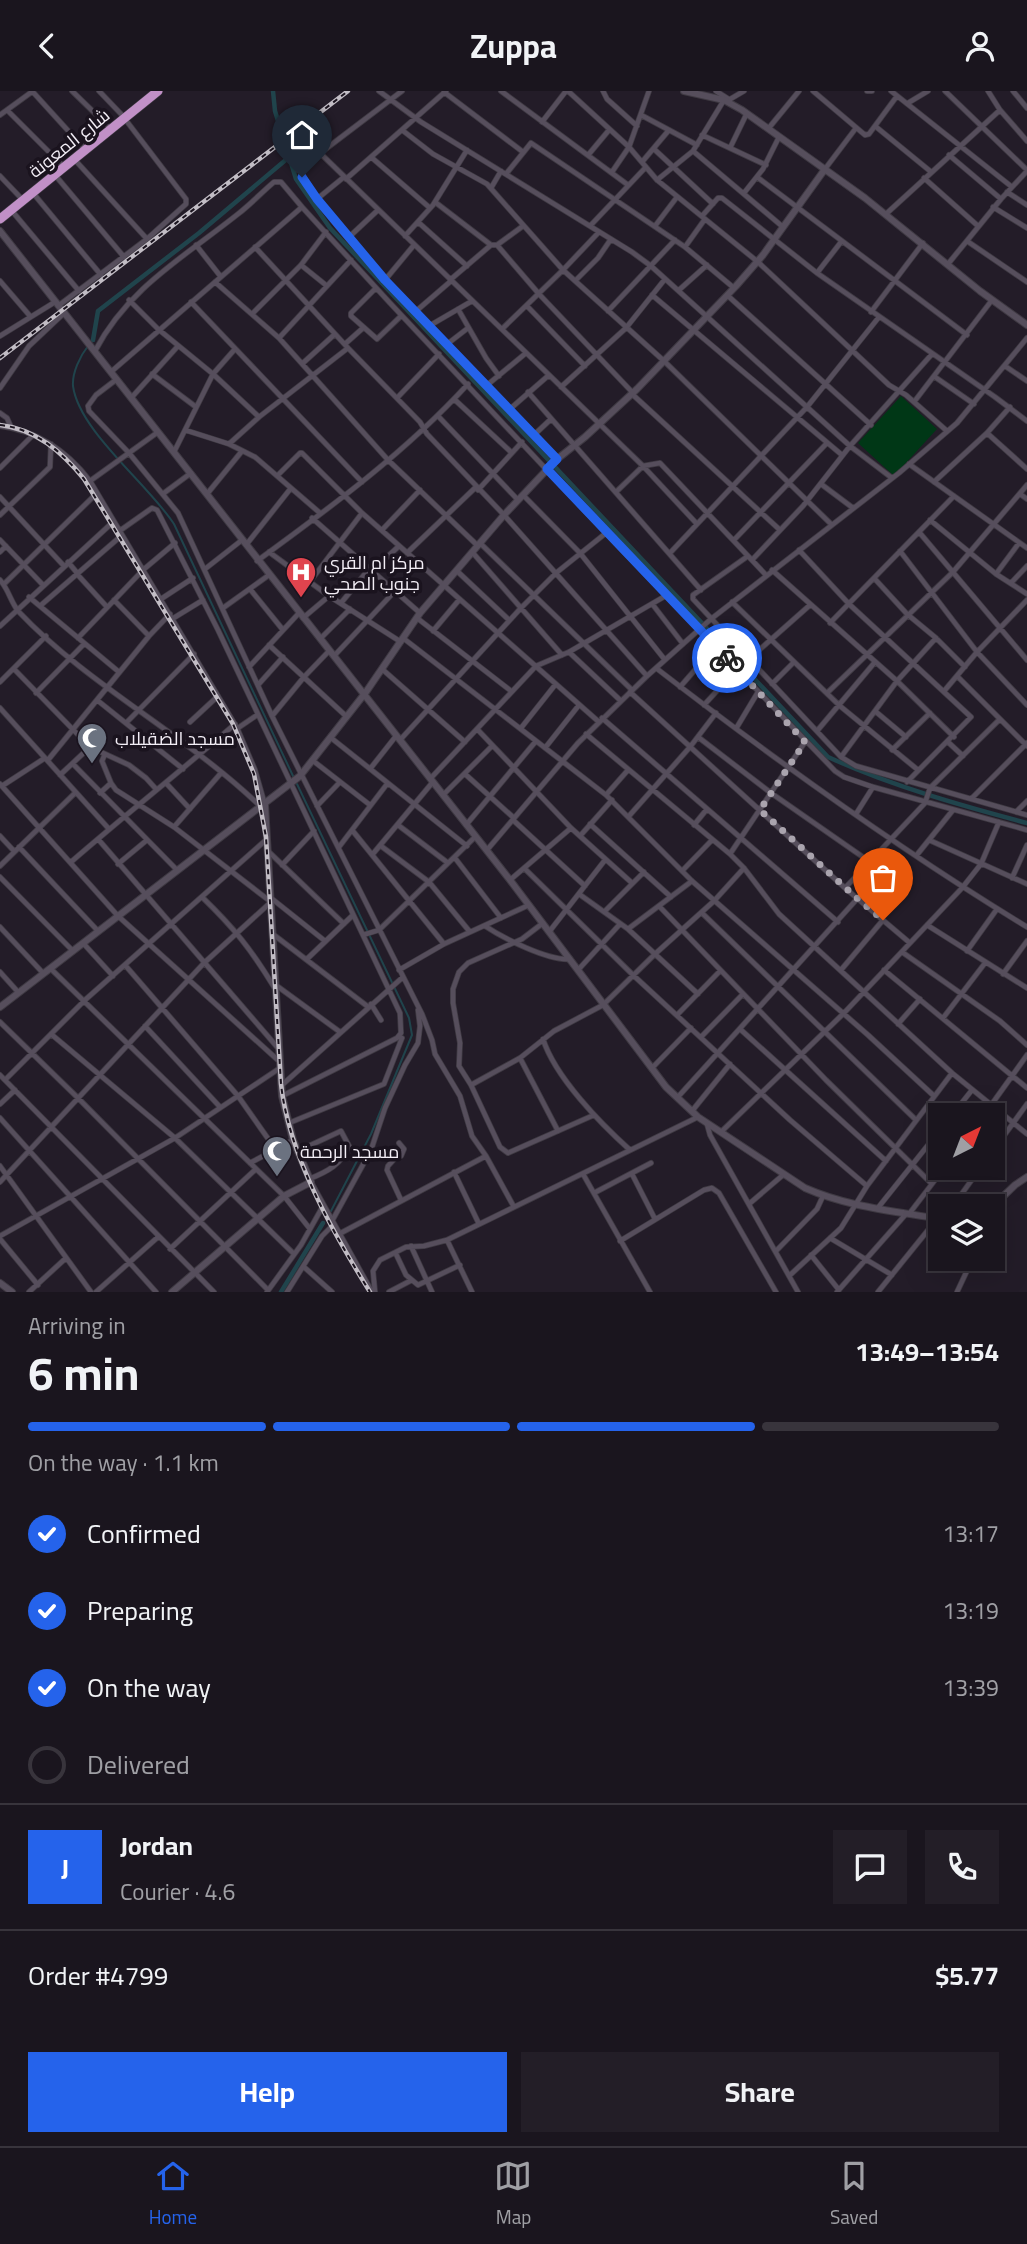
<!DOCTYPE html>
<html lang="en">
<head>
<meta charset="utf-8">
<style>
	body { margin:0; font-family:Georgia,Cairo,serif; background:#231e27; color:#f1f3f6; height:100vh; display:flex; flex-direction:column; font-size:26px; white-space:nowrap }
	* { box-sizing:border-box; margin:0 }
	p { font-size:23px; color:#9f9fa4 }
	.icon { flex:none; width:38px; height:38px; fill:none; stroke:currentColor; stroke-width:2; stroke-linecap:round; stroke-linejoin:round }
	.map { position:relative; height:1201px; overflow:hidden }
	.details { display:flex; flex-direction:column; background:#1a151e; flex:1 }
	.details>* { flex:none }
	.needle { width:46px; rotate:42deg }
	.fabs { position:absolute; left:928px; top:1012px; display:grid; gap:14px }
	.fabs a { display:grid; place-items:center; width:77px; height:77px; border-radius:0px; background:#1a151e; box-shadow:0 7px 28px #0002,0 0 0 2px #38343c; font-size:35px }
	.pin { position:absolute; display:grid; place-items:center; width:60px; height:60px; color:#fff; margin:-72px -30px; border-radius:50% 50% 50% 0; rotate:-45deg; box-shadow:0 0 7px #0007 }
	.pin .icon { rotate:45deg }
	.courier { position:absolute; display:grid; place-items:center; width:70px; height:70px; margin:-35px; border:5px solid #2563eb; border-radius:50%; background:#fff; color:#222; box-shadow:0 2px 9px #0007 }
	.head em { font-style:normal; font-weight:700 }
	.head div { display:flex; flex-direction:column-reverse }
	.head { display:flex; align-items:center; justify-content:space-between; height:119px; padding:0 28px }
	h1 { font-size:46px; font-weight:700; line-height:52px }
	.bar { display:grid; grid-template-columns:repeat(4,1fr); gap:10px 7px; align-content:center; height:84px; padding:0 28px }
	.bar i { height:9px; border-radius:5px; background:#38343c }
	.bar .on { background:#2563eb }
	.bar p { grid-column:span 4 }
	.line { display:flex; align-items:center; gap:18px; padding:0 28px; border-top:2px solid #38343c }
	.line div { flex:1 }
	.round { display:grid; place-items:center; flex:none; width:74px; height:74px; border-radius:0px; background:#231e27 }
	ol { padding:0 28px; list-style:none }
	li { display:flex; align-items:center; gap:21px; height:77px }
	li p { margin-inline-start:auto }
	li .icon { padding:7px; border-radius:50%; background:#2563eb; color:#fff; stroke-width:4 }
	li:last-child { color:#9f9fa4 }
	li i { width:38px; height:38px; border:4px solid #38343c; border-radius:50% }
	.cta { display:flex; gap:14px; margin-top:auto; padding:14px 28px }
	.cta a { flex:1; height:80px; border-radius:0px; background:#2563eb; color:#fff; font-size:28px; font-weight:700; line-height:80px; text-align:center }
	.cta a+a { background:#231e27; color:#f1f3f6 }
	header { display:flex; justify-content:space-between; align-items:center; height:91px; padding:0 28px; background:#1a151e; font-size:32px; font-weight:700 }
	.tab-bar { display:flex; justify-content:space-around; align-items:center; height:98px; border-top:2px solid #38343c; background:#1a151e; font-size:19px; color:#9f9fa4 }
	.tab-bar a { display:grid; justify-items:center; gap:4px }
	.tab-bar .on { color:#2563eb }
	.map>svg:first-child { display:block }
	.green { fill:#003716 }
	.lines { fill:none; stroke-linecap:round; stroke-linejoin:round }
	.stream { stroke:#20444c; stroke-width:2 }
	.canal { stroke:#20444c; stroke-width:4.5 }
	.street-casing { stroke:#3f3a43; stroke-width:6 }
	.secondary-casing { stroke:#3f3a43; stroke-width:8 }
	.highway-casing { stroke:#3f3a43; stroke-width:10 }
	.street { stroke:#564e5c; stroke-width:4.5 }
	.secondary { stroke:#564e5c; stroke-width:6 }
	.highway { stroke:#c190c7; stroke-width:9 }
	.rail-casing { stroke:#c2bdc5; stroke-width:4.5 }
	.rail { stroke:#1a131e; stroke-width:2; stroke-dasharray:5; stroke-linecap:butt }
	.done { stroke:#aaa4ae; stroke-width:7; stroke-dasharray:0 12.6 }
	.route { stroke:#2563eb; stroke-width:9 }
	.labels { text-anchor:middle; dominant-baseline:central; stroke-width:7; stroke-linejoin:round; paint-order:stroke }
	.street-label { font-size:18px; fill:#f3eef6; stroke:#1a131e }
	.poi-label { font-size:18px; fill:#f3eef6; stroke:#1a131e; text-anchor:start }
</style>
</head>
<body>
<header><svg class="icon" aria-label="back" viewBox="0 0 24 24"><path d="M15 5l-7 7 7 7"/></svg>Zuppa<svg class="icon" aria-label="person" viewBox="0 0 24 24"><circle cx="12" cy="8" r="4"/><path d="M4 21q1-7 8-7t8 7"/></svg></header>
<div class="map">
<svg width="1027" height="1201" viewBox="0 0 1027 1201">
	<rect width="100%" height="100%" fill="#231c28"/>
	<path class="green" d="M901,305L937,338L894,385L858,352Z"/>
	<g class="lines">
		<path class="stream" d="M88,255C80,265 72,282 73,295C79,340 148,393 174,433L294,687
			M297,693L409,927L412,944L371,1043L331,1120"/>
		<path class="canal" d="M273,0L275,20L296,88L330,137L828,666C892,695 959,714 1027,732
			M93,249L98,220L199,142L288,67
			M281,1201L323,1132"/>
		<g class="street-casing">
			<path id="street" d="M32,0L82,55
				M72,0L108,35
				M99,0L122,24
				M379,0L421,31L632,161L651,175L850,355L892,387
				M501,0L628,94
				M568,0L629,56L657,89L758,171L889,294L906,304L947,340
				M603,0L607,8L637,35
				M716,0L730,9
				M813,0L865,44L869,43L897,5
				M867,0H872
				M891,0L1012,96
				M945,0L1027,79
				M988,0L1000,19L1027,50
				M1013,0L1027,17
				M444,1L523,61
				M727,10L744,0
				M908,12L928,0
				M7,19L61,73
				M0,24L33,0
				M641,24L697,54
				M542,31L566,0
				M875,35L930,80
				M768,38L799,0
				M402,39L433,63L487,93L563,179L664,270L832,434
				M702,44L766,74
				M288,53C311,114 361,163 405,210C455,264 507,315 557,368
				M730,57L747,22
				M654,58L713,113
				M693,60L783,136
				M320,62L643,375L697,433
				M589,63L609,39
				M949,64L1001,108
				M371,66L430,117
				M75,69L147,148
				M642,71L669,39
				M825,78L856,37
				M298,79L402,0
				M612,81L629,56L649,0
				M506,83L531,52L685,156L734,197
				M55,84L124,166
				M0,85L20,106
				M757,86L967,244
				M924,87L978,135
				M346,88L446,0
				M657,89L693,60L724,9
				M491,97L501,80
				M1007,101L1027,114
				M33,102L101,184
				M744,102L763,78L779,46
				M317,108L344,86
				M435,111L491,154
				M993,116L1027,137
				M12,120L79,200
				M886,123L1000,19
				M702,125L718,107H722L817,182L995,306L1027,330
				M418,131L467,175
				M590,135L646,76
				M655,135L677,106
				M405,145L433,114L467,59
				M348,147L378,119
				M967,150L1027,191
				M196,154L221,186
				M497,154L539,203L633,302
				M255,156L348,257L420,331L427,343L504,424L647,585
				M685,156L705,128
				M948,173L1001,108L1027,80
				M301,174L327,195
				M817,182L841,151
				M385,189L414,154
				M450,189L491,154H497L523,135
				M0,190L30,225
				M575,190L598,167L611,148
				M215,191L279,247L388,369L478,455
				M376,197L351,222V225L377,248L401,225
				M679,199L707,174
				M652,204L842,364
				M727,204L871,334
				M129,209L158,238L213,283L259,326
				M191,211L362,391
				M58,215L147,148L186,113V108L125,28
				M527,215L585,275
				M458,218L486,267L499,285
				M608,220L675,149
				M415,221L451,190
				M871,221L923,152
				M252,223L301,174L326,141
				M429,235L472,210
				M502,238L563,179L599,141
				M0,245L55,211
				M279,247L351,169
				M345,253L363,237
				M446,254L468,237
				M95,260C128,197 184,166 238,123C251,113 262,101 274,91H281L302,116
				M303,272L335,243
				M1005,275L1027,290
				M112,280L302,116L390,212L606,442L835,680L844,686L873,696L1027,739
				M152,283L196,316
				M935,286L974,313
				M117,288L96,304L88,315L89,320L129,362L178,422L272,625L422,923L432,949L435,963L460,1005L472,1045L486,1065L514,1116
				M486,295L526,262
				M561,296L626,237L665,188
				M0,297L29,255L64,222
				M528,301L701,499
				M632,303L780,439
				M132,306L178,255
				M397,307L439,263
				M454,308L511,361
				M914,311L992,209
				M510,318L549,284
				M0,322L7,327L11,336
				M438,325L518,409
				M0,335C38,340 67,360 90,390L237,637L255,679L265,714
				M185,339L229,353L255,366L320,422
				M987,342L1027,378
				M534,344L551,328
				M229,353L259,326L348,257
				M174,361L213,283L235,258
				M909,373L1027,457
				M0,377L33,344
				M277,385L300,362H302L362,422L599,631
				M90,390L158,341
				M934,391L987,342L1010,316
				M821,393L853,417
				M478,399L522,351
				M616,401L643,375L660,372L766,484
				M164,402L191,382
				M207,403L242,360
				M1020,403L1027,408
				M523,404L580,462L665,569
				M0,406L64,475
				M0,424L50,376L51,353
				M312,427L420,522
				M930,429L996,483L1027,503
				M382,439L420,399
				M118,441L152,417L157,419L218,539L400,922L401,942L397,947L282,1005
				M919,441L1027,569
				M0,449L43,494
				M734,449L827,352
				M481,453L632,599
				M246,454L291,397
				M799,459L849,513L971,626L907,691
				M900,460L977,561L1027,614
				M0,461L6,455
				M269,461L329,505L401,551
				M407,462L476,396
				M473,462L562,564
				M670,462L807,316L879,226
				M748,465L693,504V508L841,666L856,675L1027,724
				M752,469L803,415L850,355L932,263
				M257,470C331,416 406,361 468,293
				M68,471L78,483
				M205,478L242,449
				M772,479L897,590L954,646
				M372,480L399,455
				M457,480L509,529
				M77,483L107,516
				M996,483L1019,452
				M874,487L907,523L936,547L965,576
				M0,489C9,499 11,512 19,521C89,595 187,644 261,716
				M309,492L362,422
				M1011,492L1027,475
				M4,493L97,402
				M250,498L283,539
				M29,506L119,581
				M161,508L193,487
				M114,509L149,545
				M732,511L840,615L918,679
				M341,512L369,478
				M653,514L683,553
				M40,515L121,445
				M223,517L269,484
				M303,527L329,505
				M417,527L511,600
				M172,528L203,509
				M830,532L954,405
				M0,535L113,431
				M433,540L459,509
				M78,547L143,479L175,452
				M403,547L606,704L692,790L868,944L934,1005
				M320,548L350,518
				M269,554L347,626
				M569,561L621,610
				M334,565L394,501
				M749,568L810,514
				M249,576L299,522
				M656,577C775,669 899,758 1027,836
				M14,578L90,656L129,674L146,687L156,698
				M382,578L465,651
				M957,585L1027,655
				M0,591L46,545
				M772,593L793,572
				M258,594L283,566
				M680,596L715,556
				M945,599L977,561L1027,509
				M630,601L845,797L910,852
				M36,602L84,553
				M827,602L953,481L1027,394
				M97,609L183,678
				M704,614L737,578
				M0,617L109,738
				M875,620L906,646
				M272,625L304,586L329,560
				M602,627L838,831
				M190,631L218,605
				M126,632L194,563
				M737,636L758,601
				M238,637L257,624
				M521,637L555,594
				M478,639L571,737L632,792
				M817,640L875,571
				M586,643L730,763L744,777L779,823L952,982L1027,1043
				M330,646L467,755
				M698,646L771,702L870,771
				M400,649L520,518L556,482L606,442
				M948,651L963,665
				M545,657L579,614
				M892,659L930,622
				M841,666L897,590L936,547
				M48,669L149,545L170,523
				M312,669L370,714
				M73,673L177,779
				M370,678L396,645
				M465,683L514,727
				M60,684L90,656
				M430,688L536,575L569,561L667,504
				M166,692L190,718
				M0,693L118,825L280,971
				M2,695L45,667
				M100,702L111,692
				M443,704L492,655
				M606,704L628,679
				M971,708L1027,652
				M317,715L340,691
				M1016,721L1027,710
				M856,723L873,696
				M629,725L690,656L716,622
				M513,729L585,795
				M590,733L671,806
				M398,734L448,772
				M466,734L536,650
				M694,734L707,718
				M174,736L221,682
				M352,739L444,853
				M0,745L14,760
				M580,745L612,709
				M98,748L278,957
				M929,749L1027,793
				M381,755L429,791L470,841
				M19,756L98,840
				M339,756L387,693
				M487,759L578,652L647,585L711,528L899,382L957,332L1027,247
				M269,761L344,833
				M730,763L805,651
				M372,764L432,692
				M916,765L953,719
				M455,767L501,827
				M71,771C125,724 181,680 235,633
				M118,773L147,749
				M282,774L314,740
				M0,775L75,702
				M524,777L633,884L790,1029L867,1095
				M682,780L712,749
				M0,786L72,859
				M1012,787L1027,754
				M510,789L571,737
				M845,797L925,712L930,697L1000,628
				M579,803L628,838L698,903
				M202,806C234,837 251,858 274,896
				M271,807L325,850
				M659,815L826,989L932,1093
				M605,820L644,781
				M702,822L916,1029
				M543,832L522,848L468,872L459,881L453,898V912L460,952L459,975L471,994L500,1056L508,1062L594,1024
				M927,834L1027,897
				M485,835C503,847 548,870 570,868
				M0,836L43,882
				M628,838L692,790
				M549,841L605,769
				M274,844L367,915
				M363,844L379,839L475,746
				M83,852L113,885
				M967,860L997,818
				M902,861L1000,930L1027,954
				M307,868L353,824
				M125,874L238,1005L276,1059
				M50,877L284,1105L310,1138
				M399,879L444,853L529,814
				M578,879L620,833
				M841,879L883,829
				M884,879L1027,997
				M0,881L18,901
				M1003,883L1027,850
				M277,895L340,941
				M371,913L381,929
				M677,924L720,880
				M943,927L985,872
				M0,931L78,1007L268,1199
				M898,933L920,908
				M145,935L220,1016
				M740,938L886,1070
				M51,943L175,1047L294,1163
				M701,946L743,903
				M543,948C555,986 601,1033 630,1059
				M520,967L558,1040
				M652,977L691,937
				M0,984L214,1201
				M5,989L85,909L267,748
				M282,994L403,886
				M471,994L520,967L554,940L603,914L655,863L714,810L744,777
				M677,1007L857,808
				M0,1013L15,999
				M692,1020L730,973
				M952,1024L972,999
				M984,1024L1027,964
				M0,1027L156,1201
				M289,1032L384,993L402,947
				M707,1033L710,1044L798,1201
				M721,1041L844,922L962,797L981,773L999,731
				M399,1052L404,1058L401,1065H397L388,1075L387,1079L401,1109
				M298,1060L341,1040L349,1055C342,1073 327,1081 309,1088
				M992,1061L1027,1013
				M250,1072L293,1049
				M0,1075L91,1201
				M454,1081L479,1133
				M583,1083L650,1201
				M632,1083L655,1128
				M0,1091L204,872L271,811L174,736L116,699L111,692L102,670L105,663
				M311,1091L372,1201
				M594,1102L651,1072
				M749,1113L783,1084
				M953,1115L981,1076
				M877,1118L940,1039
				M909,1123L945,1076
				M332,1130L371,1059L385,1017L405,974L418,952L420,935L418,919
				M339,1143L486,1065
				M0,1145L175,1047L280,977
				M830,1147L892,1184
				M0,1148L38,1194
				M620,1150L704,1099L712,1097L719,1102L776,1201
				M411,1155L432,1201
				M170,1158L256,1078
				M776,1160L817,1118L823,1105
				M396,1163L406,1184L418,1194L460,1174
				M811,1164L839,1199
				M304,1176L332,1201
				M789,1185L841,1137L867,1095L952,982
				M29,1201L66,1167
				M96,1201L158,1146
				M267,1201L301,1154L323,1115
				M287,1201L322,1145L334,1133
				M375,1201L373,1180L380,1169L406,1156L424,1155L447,1149
				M389,1201L410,1190
				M472,1201L447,1149L698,1026
				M837,1201L906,1123
				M878,1201L937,1128
				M957,1201L973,1167"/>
		</g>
		<g class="secondary-casing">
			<path id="secondary" d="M684,0L724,9L742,19L865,107L980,200L1027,234
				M0,140L510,789L666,996L698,1026L805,1097C848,1116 894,1120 940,1128
				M0,916L300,685L366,601L420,522L504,424L556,369L585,346L637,298L736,195L763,164L825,78
				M992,1116L1015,1094L1027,1086
				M0,1192L12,1201
				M172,1201L284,1105L311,1091L293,1049L282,1005L265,714"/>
		</g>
		<g class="highway-casing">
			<path id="highway" d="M0,128L158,0"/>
		</g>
		<use href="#street" class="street"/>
		<use href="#secondary" class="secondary"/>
		<use href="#highway" class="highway"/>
		<g class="rail-casing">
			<path id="rail" d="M0,267L348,0
				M0,334C36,338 62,361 84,388L233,633L254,683L266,746L281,993C289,1065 332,1140 370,1201"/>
		</g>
		<use href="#rail" class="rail"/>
	</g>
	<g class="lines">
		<path class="done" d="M727,567L805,651L760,719L858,808L883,829"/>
		<path class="route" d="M302,86L317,108L385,189L557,368L547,378L727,567"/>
	</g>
	<defs>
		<g id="hospital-pin" transform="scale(1.575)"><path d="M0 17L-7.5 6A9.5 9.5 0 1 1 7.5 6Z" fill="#e0444e" stroke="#1a131e"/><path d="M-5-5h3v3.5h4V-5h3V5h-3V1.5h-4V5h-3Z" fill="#fff"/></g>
		<g id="mosque-pin" transform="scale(1.575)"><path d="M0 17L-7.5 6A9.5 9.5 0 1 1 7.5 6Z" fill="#6b7280" stroke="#1a131e"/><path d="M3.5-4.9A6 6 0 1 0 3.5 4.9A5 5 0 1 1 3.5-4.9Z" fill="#fff"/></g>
	</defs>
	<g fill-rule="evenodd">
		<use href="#hospital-pin" x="301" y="481"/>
		<use href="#mosque-pin" x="92" y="647"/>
		<use href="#mosque-pin" x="277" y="1060"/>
	</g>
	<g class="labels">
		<g class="street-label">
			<text transform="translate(69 52) rotate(-39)">شارع المعونة</text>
		</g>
		<g class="poi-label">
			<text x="324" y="471">مركز ام القري<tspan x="324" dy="21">جنوب الصحي</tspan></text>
			<text x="115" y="647">مسجد الضقيلاب</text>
			<text x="300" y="1060">مسجد الرحمة</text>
		</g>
	</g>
</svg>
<div class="fabs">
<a><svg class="needle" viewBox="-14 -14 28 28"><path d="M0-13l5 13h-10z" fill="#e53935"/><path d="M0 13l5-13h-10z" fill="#9f9fa4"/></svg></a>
<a><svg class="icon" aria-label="layers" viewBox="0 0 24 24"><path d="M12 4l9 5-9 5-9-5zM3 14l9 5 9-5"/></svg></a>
</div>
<div class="pin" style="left:883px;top:829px;background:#ea580c"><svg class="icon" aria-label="bag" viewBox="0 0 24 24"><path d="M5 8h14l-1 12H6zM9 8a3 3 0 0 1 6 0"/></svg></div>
<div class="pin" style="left:302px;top:86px;background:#1f2937"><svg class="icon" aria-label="home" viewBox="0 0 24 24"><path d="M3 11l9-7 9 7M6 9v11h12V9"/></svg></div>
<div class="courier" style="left:727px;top:567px"><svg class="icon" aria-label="bike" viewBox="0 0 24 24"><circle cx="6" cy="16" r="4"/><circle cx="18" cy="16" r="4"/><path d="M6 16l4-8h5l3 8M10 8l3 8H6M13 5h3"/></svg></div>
</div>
<section class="details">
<div class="head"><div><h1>6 min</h1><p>Arriving in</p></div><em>13:49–13:54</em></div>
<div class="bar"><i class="on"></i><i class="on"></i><i class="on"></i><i></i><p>On the way · 1.1 km</p></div>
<ol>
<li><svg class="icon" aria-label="check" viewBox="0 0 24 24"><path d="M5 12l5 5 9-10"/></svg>Confirmed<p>13:17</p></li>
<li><svg class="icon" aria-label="check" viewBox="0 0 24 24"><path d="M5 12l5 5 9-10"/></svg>Preparing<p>13:19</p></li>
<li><svg class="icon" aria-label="check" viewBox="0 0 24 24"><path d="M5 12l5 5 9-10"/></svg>On the way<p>13:39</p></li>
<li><i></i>Delivered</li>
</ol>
<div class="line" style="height:126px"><b class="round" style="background:#2563eb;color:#fff">J</b><div><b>Jordan</b><p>Courier · 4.6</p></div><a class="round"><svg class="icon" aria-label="chat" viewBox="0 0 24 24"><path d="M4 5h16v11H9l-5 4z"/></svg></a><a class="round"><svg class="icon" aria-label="phone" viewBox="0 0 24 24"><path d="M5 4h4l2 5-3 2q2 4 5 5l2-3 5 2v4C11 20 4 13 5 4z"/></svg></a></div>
<div class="line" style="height:91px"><div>Order #4799</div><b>$5.77</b></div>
<div class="cta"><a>Help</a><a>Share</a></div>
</section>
<nav class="tab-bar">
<a class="on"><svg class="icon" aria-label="home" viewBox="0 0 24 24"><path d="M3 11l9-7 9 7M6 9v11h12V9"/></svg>Home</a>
<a><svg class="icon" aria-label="map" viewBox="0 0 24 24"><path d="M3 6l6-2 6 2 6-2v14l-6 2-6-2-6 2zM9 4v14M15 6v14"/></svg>Map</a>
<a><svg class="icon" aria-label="saved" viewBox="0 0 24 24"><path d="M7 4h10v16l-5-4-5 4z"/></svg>Saved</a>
</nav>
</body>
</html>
